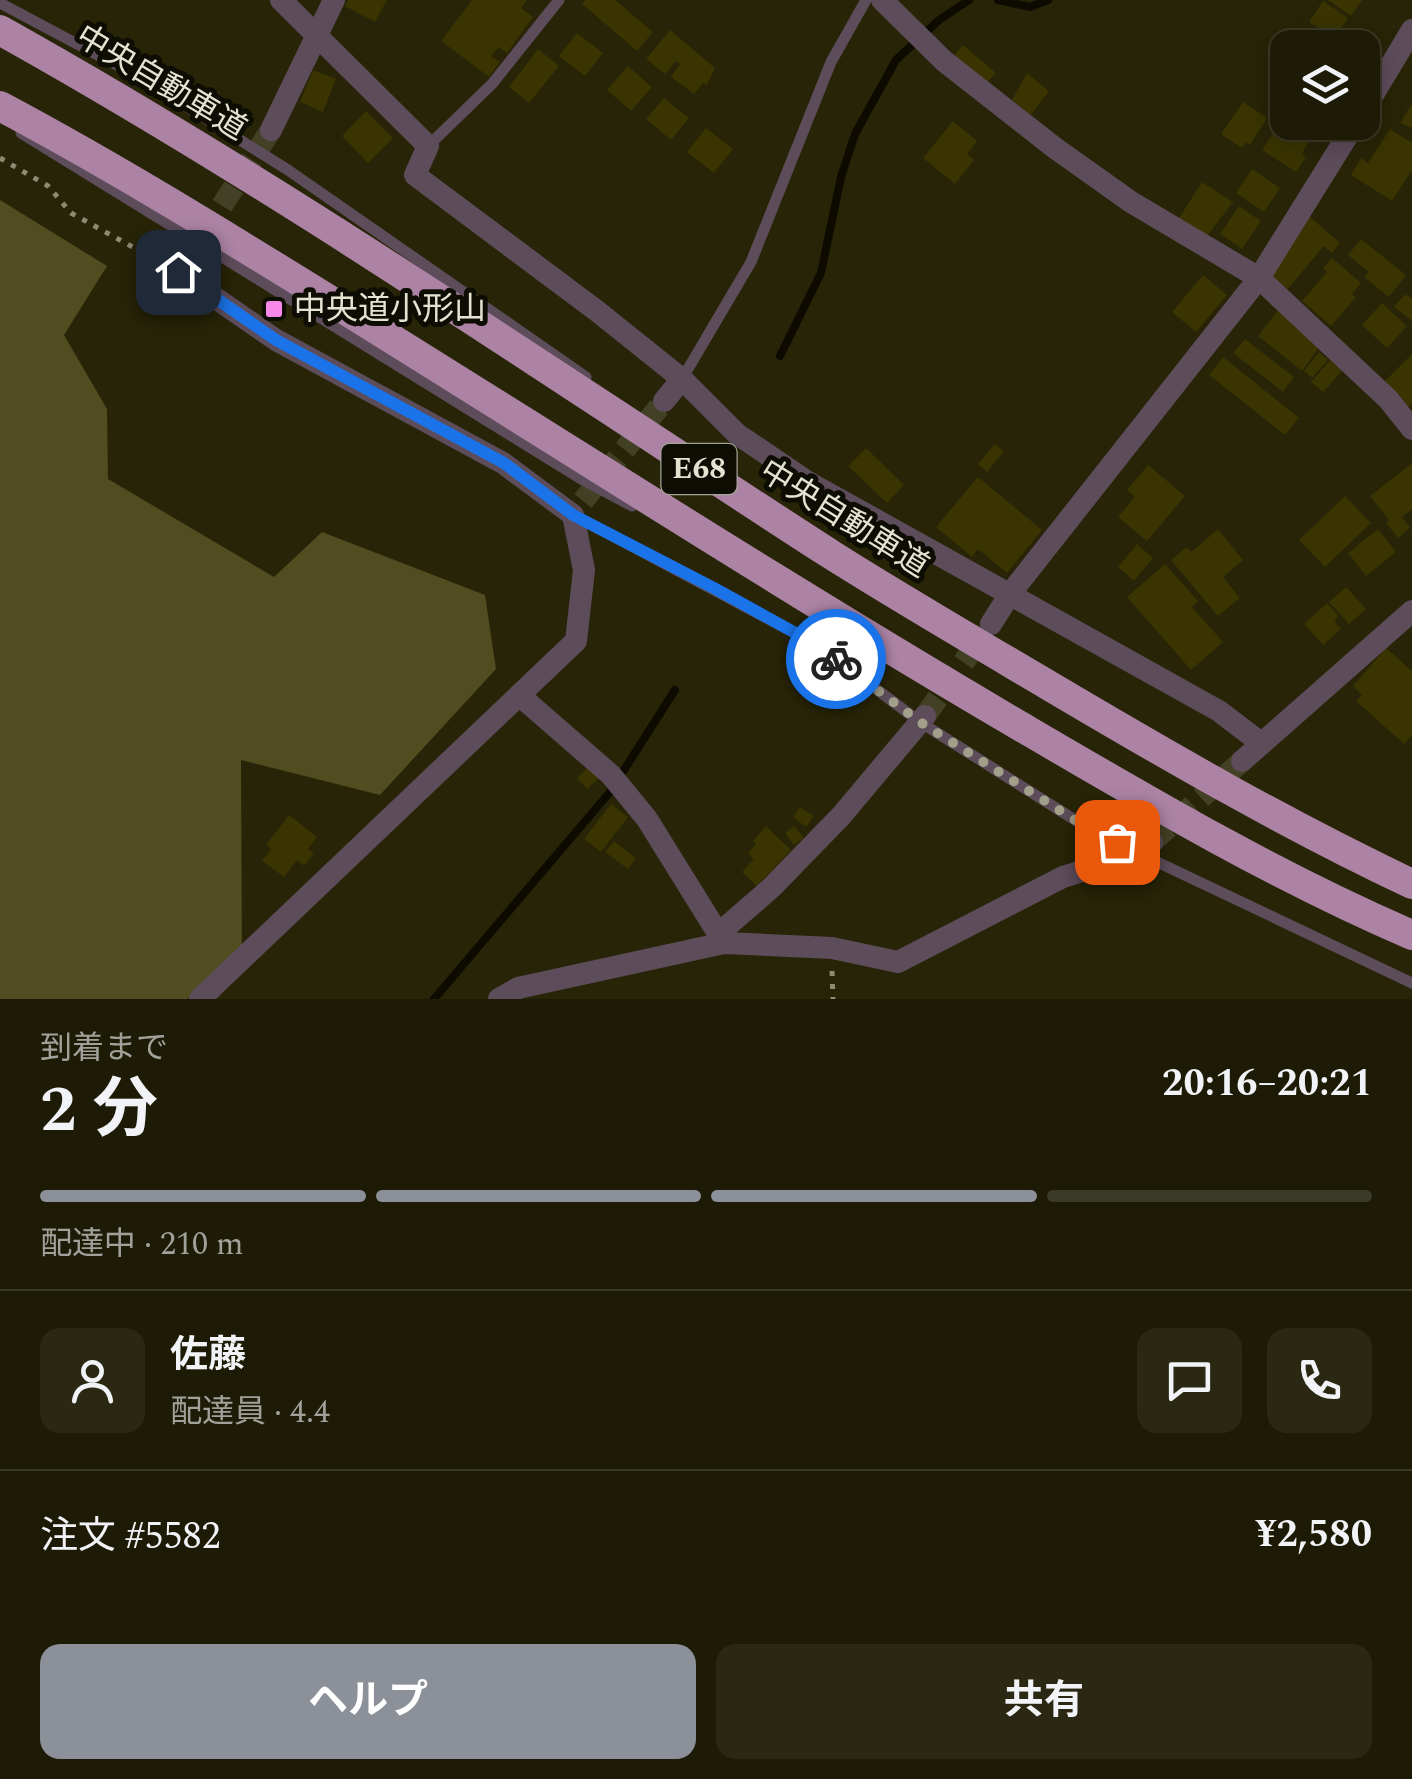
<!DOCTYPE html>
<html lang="ja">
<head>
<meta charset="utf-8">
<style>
	body { margin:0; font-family:Spectral,"Noto Sans JP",serif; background:#2a2813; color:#f1f3f6; height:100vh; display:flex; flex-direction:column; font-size:38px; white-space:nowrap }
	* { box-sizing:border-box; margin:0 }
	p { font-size:32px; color:#a0a19a }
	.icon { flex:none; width:55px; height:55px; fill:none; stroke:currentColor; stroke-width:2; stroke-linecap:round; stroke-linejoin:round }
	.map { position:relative; height:999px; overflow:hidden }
	.side { display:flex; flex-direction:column; background:#1d1b05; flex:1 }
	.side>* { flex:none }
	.fabs { position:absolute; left:1270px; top:30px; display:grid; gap:20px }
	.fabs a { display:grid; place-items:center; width:110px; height:110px; border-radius:20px; background:#1d1b05; box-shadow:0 5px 25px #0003,0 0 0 2px #3b3927; font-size:50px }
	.pin { position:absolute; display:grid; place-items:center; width:85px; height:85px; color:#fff; margin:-42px; border-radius:20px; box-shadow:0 5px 15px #0006 }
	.courier { position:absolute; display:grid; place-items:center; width:100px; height:100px; margin:-50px; border:8px solid #1a73e8; border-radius:50%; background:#fff; color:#222; box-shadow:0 2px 12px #0007 }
	.overview em { font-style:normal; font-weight:700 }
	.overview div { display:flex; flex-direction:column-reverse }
	.overview { display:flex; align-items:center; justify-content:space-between; height:170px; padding:0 40px }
	h1 { font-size:65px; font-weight:700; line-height:75px }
	.bar { display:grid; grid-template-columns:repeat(4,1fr); gap:15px 10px; align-content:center; height:120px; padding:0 40px }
	.bar i { height:12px; border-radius:8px; background:#3b3927 }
	.bar .selected { background:#8c9099 }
	.bar p { grid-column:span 4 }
	.line { display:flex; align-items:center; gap:25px; padding:0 40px; border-top:2px solid #3b3927 }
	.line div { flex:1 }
	.round { display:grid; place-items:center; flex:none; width:105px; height:105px; border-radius:20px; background:#2a2813 }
	.button { display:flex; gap:20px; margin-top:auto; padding:20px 40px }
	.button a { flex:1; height:115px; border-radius:20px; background:#8c9099; color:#fff; font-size:40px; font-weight:700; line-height:115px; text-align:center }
	.button a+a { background:#2a2813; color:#f1f3f6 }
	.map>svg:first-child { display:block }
	.green { fill:#514d21 }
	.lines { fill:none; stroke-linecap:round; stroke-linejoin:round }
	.stream { stroke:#0d0a00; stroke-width:8 }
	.building { fill:#393400 }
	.minor-tunnel { stroke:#434125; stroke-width:22; stroke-dasharray:22 11; stroke-linecap:butt }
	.path { stroke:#8d8b74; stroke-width:5; stroke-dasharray:5 8; stroke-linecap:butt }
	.service { stroke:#5d4c5a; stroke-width:11 }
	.minor { stroke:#5d4c5a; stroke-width:22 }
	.motorway { stroke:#ac83a5; stroke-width:30 }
	.done { stroke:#a2a08b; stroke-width:10; stroke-dasharray:0 18 }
	.route { stroke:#1a73e8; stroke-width:12 }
	.poi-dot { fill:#f888ea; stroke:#0e0d03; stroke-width:4 }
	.labels { text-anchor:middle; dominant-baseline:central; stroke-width:10; stroke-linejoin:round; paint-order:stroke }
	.shield { fill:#0e0d03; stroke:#a4a394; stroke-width:2.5 }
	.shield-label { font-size:30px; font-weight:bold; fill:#e4e3d2 }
	.street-label { font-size:32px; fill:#e4e3d2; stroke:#0e0d03 }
	.poi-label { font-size:32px; fill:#e4e3d2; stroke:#0e0d03; text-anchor:start }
</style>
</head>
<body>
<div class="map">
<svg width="1412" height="999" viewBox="0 0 1412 999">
	<rect width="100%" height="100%" fill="#272407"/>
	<path class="green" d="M0,200L107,266L64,335L107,409L108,479L274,577L322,532L485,595L496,669L380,795L241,760L242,958L187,999H0Z"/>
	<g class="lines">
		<path class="stream" d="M998,0L1030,7L1048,0
			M780,356L821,273L841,177L855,134L896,60L939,20L969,0
			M434,999L610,792L675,690"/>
	</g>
	<path class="building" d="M348,0H387L375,22L345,6Z
		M472,0H527L521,8L533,17L507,53L499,47L491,56L500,62L489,77L441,41Z
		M585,0H615L653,32L637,51L582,4Z
		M1328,0H1362L1351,16Z
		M1323,1L1348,18L1334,39L1309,22Z
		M670,30L715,68L707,85L703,83L694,94L671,77L680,64L676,61L665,74L646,59Z
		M577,33L603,53L585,76L559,56Z
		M963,45L996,73L986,84L954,55Z
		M538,49L559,66L529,103L509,87Z
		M628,66L652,87L631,111L607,90Z
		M313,70L336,79L323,112L300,102Z
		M1027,73L1049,91L1031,115L1012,100Z
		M664,98L689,118L671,140L646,119Z
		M1243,102L1267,118L1250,145L1246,142L1242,148L1221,134Z
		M1412,104V128L1400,123Z
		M366,111L393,138L368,163L342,136Z
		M953,121L977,141L967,154L974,160L955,184L923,158Z
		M1279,124L1308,143L1302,154L1306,157L1296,172L1262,150Z
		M706,128L733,149L714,173L687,152Z
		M1390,129L1412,143V170L1392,201L1351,175L1361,158L1368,163Z
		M1252,169L1280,188L1264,212L1236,193Z
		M1202,182L1233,202L1207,236L1179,218Z
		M1239,206L1261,221L1242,249L1220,234Z
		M1309,216L1340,243L1332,253L1324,246L1286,291L1269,277Z
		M1361,239L1406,275L1389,297L1364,277L1369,272L1348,255Z
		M1332,258L1361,283L1352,294L1356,297L1331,326L1302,301L1327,272L1323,268Z
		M1203,275L1227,295L1196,332L1172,312Z
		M1405,294L1412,299V321L1394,307Z
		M1382,303L1407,326L1387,348L1362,325Z
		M1280,308L1323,342L1302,371L1258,336Z
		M1245,339L1294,377L1283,392L1233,353Z
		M1319,352L1328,360L1312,378L1304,371Z
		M1412,354V404L1408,407L1384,382Z
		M1223,357L1299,418L1285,435L1209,375Z
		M1330,360L1342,371L1323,392L1311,382Z
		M995,444L1004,451L987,472L978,464Z
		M866,448L904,485L887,503L848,466Z
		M1412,463V509L1402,517L1410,528L1398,538L1386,523L1389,520L1370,496Z
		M1148,465L1185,496L1147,541L1118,517L1135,497L1127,490Z
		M978,477L1042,530L1007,573L978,549L972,557L936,527Z
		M1345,496L1371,523L1325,567L1299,540Z
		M1218,529L1243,560L1223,577L1240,598L1218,616L1171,560L1187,547L1191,552Z
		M1378,529L1396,552L1366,576L1348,553Z
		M1137,544L1153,558L1134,581L1118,567Z
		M1165,564L1198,601L1192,607L1223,642L1191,670L1127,597Z
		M1346,587L1366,609L1349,624L1329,602Z
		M1327,603L1339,616L1334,621L1341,629L1323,645L1304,624Z
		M1386,648L1412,671V735L1404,744L1356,701L1362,695L1353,686Z
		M588,767L599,778L587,789L577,778Z
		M611,804L628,817L601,852L584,839Z
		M800,807L814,816L806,827L793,817Z
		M289,815L317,837L308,849L314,853L304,866L297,860L284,877L262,861L271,849L266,845Z
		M766,826L791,850L757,886L742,872L754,859L748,853L756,844L753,841Z
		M794,826L804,838L794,845L785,833Z
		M614,841L636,858L628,869L605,852Z"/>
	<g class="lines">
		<path class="minor-tunnel" d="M186,261L271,130
			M583,501L664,401
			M925,716L986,631
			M1152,842L1242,761"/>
		<path class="path" d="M0,158L48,186L71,213L158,261
			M832,971L833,999"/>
		<path class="service" d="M0,3L139,77L288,170L586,377
			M21,133L583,480L632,506
			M428,146L492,84L559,0
			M682,379L751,262L831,62L866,0
			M575,516L819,646L920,722L1094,832L1412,983"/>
		<path class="minor" d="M281,0L428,146L415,175L597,311L682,379L737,434L808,482L1219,711L1261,743
			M882,0L944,61L1055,148L1131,202L1259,278L1388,399L1412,429
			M1362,113L1412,30
			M271,130L334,0
			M186,261L178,272L276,340L503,463L573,515L584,570L576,641L200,999
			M664,401L682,379
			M991,624L1010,594L1259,278L1356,122
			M519,695L611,775L647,819L724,943
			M1242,761L1412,611
			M718,934L771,888L841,816L925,716
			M499,999L518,988L724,943L832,948L898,962L1063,877L1140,853L1152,842"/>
		<path class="motorway" d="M0,30C287,190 558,379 835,557C905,601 977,643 1048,685C1168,756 1287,825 1412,884
			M0,106C126,173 247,249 368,324C585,459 800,597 1020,726C1148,801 1275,876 1412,935"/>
	</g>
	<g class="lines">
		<path class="done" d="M836,659L920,722L1094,832L1117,842"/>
		<path class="route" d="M178,272L276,340L504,463L573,515L714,588L819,646L836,659"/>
	</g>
	<rect class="poi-dot" x="264" y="299" width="20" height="20" rx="5"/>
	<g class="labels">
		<rect class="shield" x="661.5" y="444" width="75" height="50" rx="8"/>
		<g class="shield-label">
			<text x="699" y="469">E68</text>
		</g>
		<g class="street-label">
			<text transform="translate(161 83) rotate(31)">中央自動車道</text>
			<text transform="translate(844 519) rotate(32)">中央自動車道</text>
		</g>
		<g class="poi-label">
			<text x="294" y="309">中央道小形山</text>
		</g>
	</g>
</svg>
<div class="fabs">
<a><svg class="icon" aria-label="layers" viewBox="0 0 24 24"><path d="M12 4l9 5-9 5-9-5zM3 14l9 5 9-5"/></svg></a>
</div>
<div class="pin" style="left:1117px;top:842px;background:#ea580c"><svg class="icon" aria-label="bag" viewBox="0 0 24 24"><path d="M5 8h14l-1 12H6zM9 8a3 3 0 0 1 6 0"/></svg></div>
<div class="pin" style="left:178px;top:272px;background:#1f2937"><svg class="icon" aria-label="home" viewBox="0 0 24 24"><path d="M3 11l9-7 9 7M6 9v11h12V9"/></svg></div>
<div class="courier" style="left:836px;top:659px"><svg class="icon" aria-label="bike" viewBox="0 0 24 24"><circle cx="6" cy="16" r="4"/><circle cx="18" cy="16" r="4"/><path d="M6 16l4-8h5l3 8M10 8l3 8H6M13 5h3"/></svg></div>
</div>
<section class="side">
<div class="overview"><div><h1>2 分</h1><p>到着まで</p></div><em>20:16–20:21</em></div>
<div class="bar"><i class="selected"></i><i class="selected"></i><i class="selected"></i><i></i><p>配達中 · 210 m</p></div>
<div class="line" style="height:180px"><a class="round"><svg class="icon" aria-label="person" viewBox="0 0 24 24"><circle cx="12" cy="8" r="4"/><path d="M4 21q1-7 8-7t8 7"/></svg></a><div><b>佐藤</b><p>配達員 · 4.4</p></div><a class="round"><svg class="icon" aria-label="chat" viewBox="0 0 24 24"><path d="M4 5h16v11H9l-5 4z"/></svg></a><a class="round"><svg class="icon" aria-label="phone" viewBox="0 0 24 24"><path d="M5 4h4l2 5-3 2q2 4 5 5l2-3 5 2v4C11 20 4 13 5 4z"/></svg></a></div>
<div class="line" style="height:130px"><div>注文 #5582</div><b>¥2,580</b></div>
<div class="button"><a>ヘルプ</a><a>共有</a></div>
</section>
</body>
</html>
